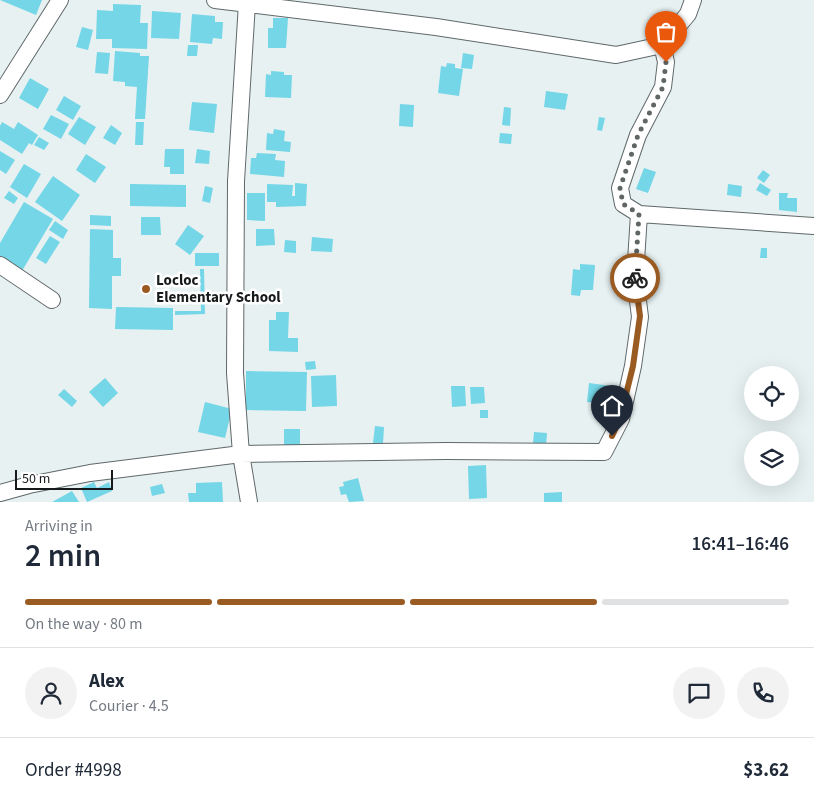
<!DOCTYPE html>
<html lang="en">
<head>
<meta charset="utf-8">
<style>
	body { margin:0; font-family:"Source Sans 3",sans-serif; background:#f2f2f3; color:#1f2937; height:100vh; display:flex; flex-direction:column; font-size:19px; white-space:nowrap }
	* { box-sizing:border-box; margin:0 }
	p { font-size:16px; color:#747a83 }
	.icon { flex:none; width:28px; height:28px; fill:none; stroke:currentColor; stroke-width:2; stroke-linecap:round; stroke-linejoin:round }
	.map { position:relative; height:502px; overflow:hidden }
	.sheet { display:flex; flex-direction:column; background:#fff; flex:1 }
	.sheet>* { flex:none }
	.controls { position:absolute; left:744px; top:366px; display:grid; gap:10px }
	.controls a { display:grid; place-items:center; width:55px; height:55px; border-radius:50%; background:#fff; box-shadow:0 5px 20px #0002; font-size:25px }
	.scale { position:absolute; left:15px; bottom:12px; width:98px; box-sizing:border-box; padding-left:5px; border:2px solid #171a1b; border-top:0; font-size:14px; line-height:18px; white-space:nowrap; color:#171a1b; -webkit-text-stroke:4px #fff; paint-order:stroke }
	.pin { position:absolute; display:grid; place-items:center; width:42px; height:42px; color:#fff; margin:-51px -21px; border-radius:50% 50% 50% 0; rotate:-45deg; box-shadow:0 0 5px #0007 }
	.pin .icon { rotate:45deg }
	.courier { position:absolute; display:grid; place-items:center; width:50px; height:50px; margin:-25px; border:4px solid #9a5b22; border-radius:50%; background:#fff; color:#222; box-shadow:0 1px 6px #0007 }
	.summary em { font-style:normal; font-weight:600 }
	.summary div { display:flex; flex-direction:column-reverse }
	.summary { display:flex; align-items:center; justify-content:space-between; height:85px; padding:0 25px }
	h1 { font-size:32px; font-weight:600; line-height:38px }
	.bar { display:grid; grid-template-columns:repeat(4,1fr); gap:8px 5px; align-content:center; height:60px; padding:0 25px }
	.bar i { height:6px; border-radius:4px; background:#e0e1e3 }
	.bar .active { background:#9a5b22 }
	.bar p { grid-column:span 4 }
	.line { display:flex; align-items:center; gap:12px; padding:0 25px; border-top:1px solid #e0e1e3 }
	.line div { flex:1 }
	.round { display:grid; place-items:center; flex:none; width:52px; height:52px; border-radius:26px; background:#f2f2f3 }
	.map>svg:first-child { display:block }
	.building { fill:#74d6e6 }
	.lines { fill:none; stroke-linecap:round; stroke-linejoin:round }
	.minor-casing { stroke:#606869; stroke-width:18 }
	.minor { stroke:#fff; stroke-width:16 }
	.done { stroke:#606566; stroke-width:5; stroke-dasharray:0 9 }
	.route { stroke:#9a5b22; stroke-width:6 }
	.poi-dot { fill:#9a5b22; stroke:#fff; stroke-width:2 }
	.labels { text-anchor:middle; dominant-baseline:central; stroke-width:5; stroke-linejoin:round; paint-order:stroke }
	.poi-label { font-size:15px; font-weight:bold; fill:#171a1b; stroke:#fff; text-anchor:start }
</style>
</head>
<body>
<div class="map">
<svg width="814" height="502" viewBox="0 0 814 502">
	<rect width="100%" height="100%" fill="#e7f1f2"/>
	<path class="building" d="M0,0H42L36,15Z
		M113,4L141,5L140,23H148L147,49L112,48V39H96L97,10L113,11Z
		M152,11L181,13L179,39L151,38Z
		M192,14L215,16V22H223L222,39L213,38L212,44L190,42Z
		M273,18H288L286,48H268V28H273Z
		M82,27L93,30L88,50L76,47Z
		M188,45H198L197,56H187Z
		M115,51L140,53V56H149L145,119H135L137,87L125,86V82L113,81Z
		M97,52L110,53L108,74L95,73Z
		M463,53L474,55L472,69L461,68Z
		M447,63L455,64V68L463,69L459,96L438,93L441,66L446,67Z
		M271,71L284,72V75H292L291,98L265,97L266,74L271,75Z
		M30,78L49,89L38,109L19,98Z
		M546,91L568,94L565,110L544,107Z
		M64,96L81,106L73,120L56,110Z
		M192,102L217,104L214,133L189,130Z
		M400,104L414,105L413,127L399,126Z
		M504,107L511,108L510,126L502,125Z
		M51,115L69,124L61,139L43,129Z
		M79,117L96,127L85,145L68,134Z
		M599,117L605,118L602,131L597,130Z
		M2,122L14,129L18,122L38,135L32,145L29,143L22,154L0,140V126Z
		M136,122H144L143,145H135Z
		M111,125L122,133L115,145L103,138Z
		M274,129L285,131L284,141L291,142L290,152L266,150L267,133L273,134Z
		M500,133L512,134L511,144L499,143Z
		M39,137L49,143L44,150L34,145Z
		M165,149H184V174H170V167H164Z
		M197,149L210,151L209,164L195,163Z
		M0,151L15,160L6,174L0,170Z
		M257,153L276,154L275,160L285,161L284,177L250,174L251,158H256Z
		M86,154L106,167L95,183L76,170Z
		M24,164L41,174L27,198L10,187Z
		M644,168L656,172L648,193L636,189Z
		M763,170L770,175L764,183L757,178Z
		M53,176L80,195L62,221L35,202Z
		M295,183L307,184L306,206L276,207V202H267V184L293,185L292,196H295Z
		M760,183L771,190L767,196L756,190Z
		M130,184L186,185V207L130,206Z
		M728,184L742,186L741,197L727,195Z
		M205,186L213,188L210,203L202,201Z
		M9,191L18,198L14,204L4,198Z
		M247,193H265V221L247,220Z
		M779,193H788L787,198H797V212L779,210Z
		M24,202L53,219L22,271L0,258V243Z
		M90,215L111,216V226L90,225Z
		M141,217H160L161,235H141Z
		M55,221L68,230L63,239L49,230Z
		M188,225L204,236L190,255L175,244Z
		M90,229L113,230V258H121V276H112V309L89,308Z
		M256,229H274L275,245L256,246Z
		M50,236L60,242L46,264L36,258Z
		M312,237L333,239L332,252L311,251Z
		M285,240L296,241V253L284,252Z
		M761,248H767V258H760Z
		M195,253H219V266H195Z
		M580,264L595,265L593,290H581L580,296L571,295L573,269L580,270Z
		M200,269H204L205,314L175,315V311H201Z
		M116,307L173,308V330L115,329Z
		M276,312H289L288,338H298V352L269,351V320H276Z
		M315,361L316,369L306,370L305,362Z
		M246,371L307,372L306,411L246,410Z
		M336,375L337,406L312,407L311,376Z
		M105,378L118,393L103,407L89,392Z
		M589,383L611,386L609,404L587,402Z
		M451,386H465L466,406L452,407Z
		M470,387H484L485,403L471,404Z
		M64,389L77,401L72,407L58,395Z
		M205,402L232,409L225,438L198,432Z
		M480,410H488V418H480Z
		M375,426L384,427L383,444L373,443Z
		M284,429H300V450H284Z
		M534,432L547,433L546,445L533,443Z
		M486,465L487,498L469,499L468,466Z
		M358,478L364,501L349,502L346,494L341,495L339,487L344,486L343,482Z
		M94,482L97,488L109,482L112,491L87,502L81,488Z
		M222,482L223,502H189L188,493H196V483Z
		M162,484L165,493L152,496L150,487Z
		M72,491L79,502H52Z
		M562,492V502H544V493Z"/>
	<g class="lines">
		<g class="minor-casing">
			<path id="minor" d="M215,0L436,27L616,55L662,45L688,14L693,0
				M247,3L236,181L235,373L241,454L249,502
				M662,45L666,62L663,87L638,135L620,188L623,204L639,214L814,226
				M0,95L60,0
				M0,265L52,300
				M0,493L29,485L90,473L241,454L446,451L604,452L621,419L633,366L640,317L635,277L639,214"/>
		</g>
		<use href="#minor" class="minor"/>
	</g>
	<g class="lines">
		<path class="done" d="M635,278L639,214L623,204L620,188L638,135L663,87L666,62"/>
		<path class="route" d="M612,436L620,419L633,366L640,316L635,278"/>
	</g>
	<circle class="poi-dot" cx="146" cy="289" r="5"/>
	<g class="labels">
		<g class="poi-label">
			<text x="156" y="280">Locloc<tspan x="156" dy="17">Elementary School</tspan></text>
		</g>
	</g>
</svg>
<div class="controls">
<a><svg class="icon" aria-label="locate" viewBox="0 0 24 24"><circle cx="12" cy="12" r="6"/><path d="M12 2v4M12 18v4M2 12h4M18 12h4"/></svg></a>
<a><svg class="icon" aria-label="layers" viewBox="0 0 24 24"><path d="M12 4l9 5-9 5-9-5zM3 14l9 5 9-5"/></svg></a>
</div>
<div class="scale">50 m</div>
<div class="pin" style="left:666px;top:62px;background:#ea580c"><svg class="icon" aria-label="bag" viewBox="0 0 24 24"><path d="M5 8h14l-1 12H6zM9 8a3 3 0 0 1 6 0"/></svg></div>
<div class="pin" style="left:612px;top:436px;background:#1f2937"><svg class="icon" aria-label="home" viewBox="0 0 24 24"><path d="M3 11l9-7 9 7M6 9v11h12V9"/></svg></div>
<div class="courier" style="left:635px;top:278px"><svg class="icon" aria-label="bike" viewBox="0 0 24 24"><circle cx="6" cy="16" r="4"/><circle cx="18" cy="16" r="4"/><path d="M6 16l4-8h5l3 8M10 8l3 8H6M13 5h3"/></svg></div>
</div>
<section class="sheet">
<div class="summary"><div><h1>2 min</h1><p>Arriving in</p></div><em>16:41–16:46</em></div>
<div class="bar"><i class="active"></i><i class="active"></i><i class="active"></i><i></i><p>On the way · 80 m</p></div>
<div class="line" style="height:90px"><a class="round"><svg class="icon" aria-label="person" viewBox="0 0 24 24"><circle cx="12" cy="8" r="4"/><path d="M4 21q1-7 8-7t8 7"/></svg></a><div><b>Alex</b><p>Courier · 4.5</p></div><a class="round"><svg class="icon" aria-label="chat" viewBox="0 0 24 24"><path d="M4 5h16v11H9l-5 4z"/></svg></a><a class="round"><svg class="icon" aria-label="phone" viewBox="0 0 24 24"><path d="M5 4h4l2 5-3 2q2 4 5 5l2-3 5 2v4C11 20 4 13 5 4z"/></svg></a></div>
<div class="line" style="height:65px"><div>Order #4998</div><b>$3.62</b></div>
</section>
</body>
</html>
